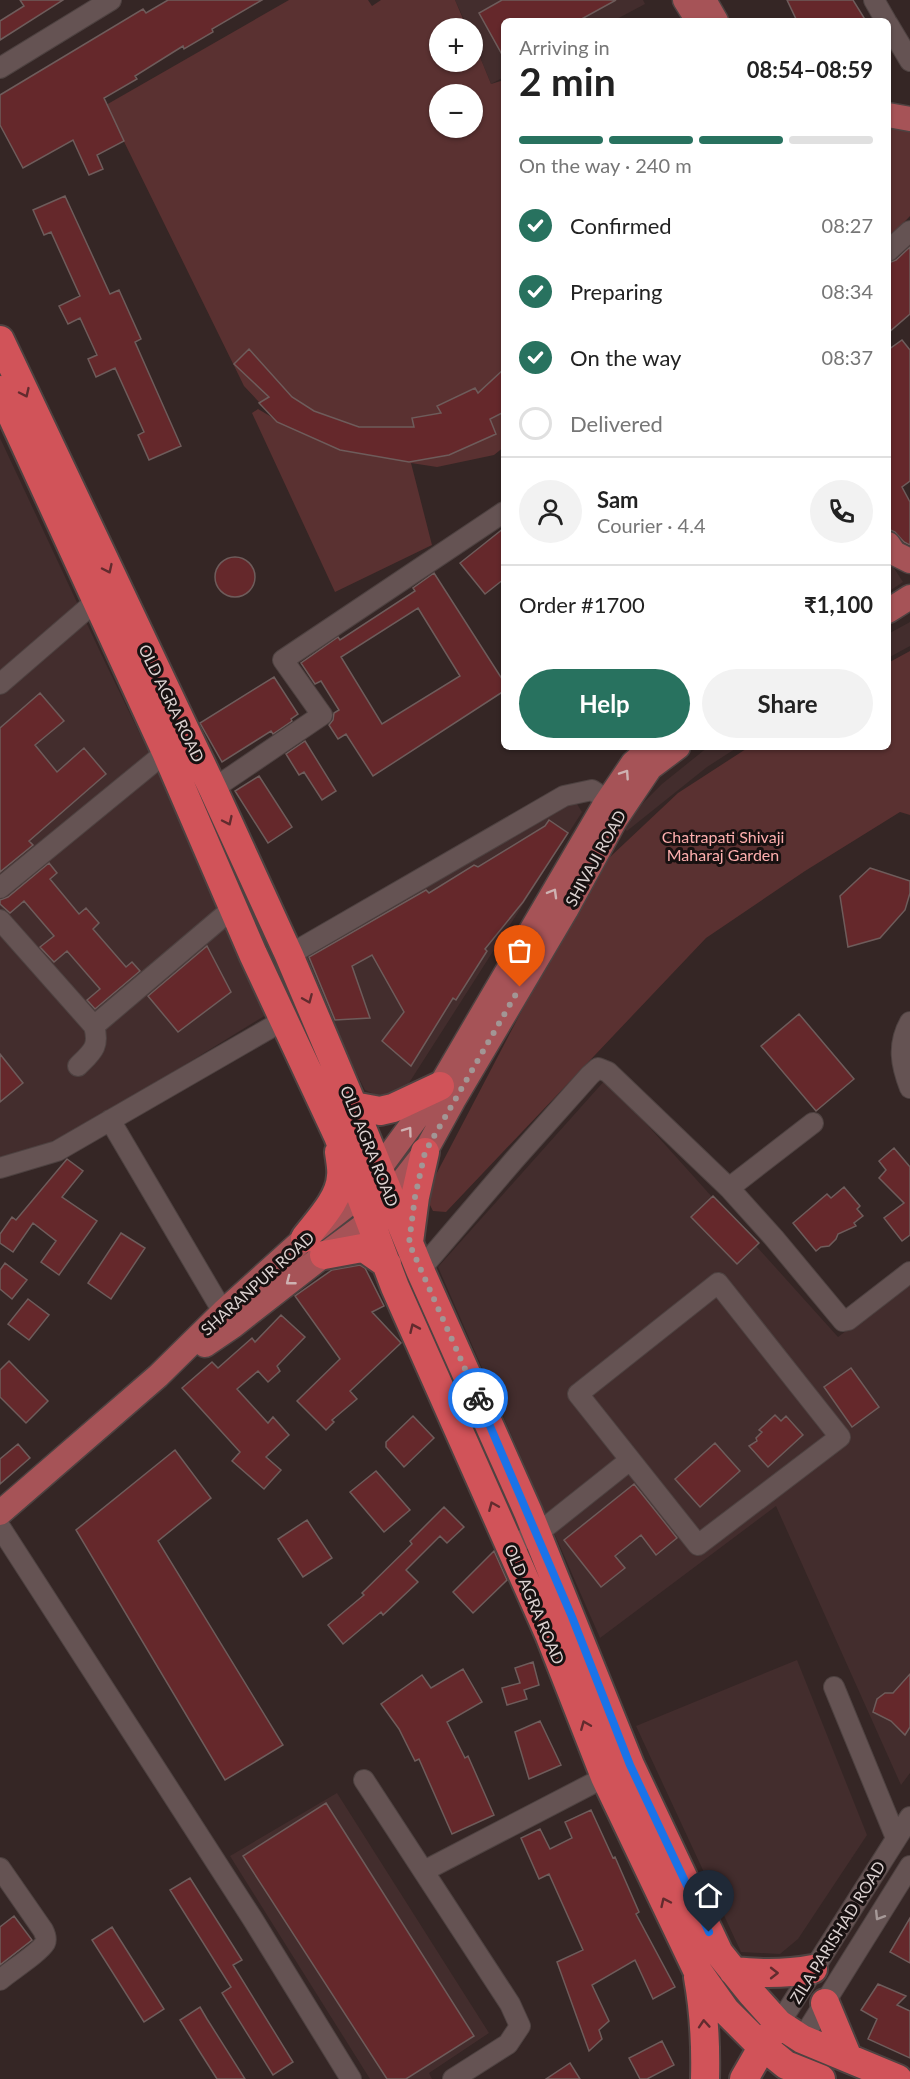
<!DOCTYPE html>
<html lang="en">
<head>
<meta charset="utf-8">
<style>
	body { margin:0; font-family:Lato,sans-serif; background:#f2f2f2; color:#222; height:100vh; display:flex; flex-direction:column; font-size:22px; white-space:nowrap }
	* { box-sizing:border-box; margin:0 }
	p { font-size:20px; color:#767676 }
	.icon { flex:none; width:33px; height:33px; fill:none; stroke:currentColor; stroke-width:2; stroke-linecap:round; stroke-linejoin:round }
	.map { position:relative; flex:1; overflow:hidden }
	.details { position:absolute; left:501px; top:18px; width:390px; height:732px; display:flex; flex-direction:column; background:#fff; border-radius:9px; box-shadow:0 2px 4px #0004 }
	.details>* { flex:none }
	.buttons { position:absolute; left:429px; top:18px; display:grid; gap:12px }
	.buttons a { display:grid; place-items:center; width:54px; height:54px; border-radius:50%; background:#fff; box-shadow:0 2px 4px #0004; font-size:30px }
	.pin { position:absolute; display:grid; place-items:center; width:51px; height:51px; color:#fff; margin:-62px -26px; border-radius:50% 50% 50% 0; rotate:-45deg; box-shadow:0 0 6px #0007 }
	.pin .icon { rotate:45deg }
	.courier { position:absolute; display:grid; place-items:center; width:60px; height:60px; margin:-30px; border:4px solid #1a73e8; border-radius:50%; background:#fff; color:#222; box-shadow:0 2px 8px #0007 }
	.overview em { font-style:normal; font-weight:700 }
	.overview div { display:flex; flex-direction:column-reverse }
	.overview { display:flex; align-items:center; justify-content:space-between; height:102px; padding:0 18px }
	h1 { font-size:39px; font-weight:700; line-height:45px }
	.bar { display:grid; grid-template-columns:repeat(4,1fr); gap:9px 6px; align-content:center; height:72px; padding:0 18px }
	.bar i { height:8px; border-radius:4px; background:#e0e0e0 }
	.bar .current { background:#28725f }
	.bar p { grid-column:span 4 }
	.line { display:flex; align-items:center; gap:15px; padding:0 18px; border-top:2px solid #e0e0e0 }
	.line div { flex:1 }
	.round { display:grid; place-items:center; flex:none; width:63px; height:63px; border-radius:32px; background:#f2f2f2 }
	ol { padding:0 18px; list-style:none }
	li { display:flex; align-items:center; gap:18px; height:66px }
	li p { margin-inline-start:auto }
	li .icon { padding:6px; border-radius:50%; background:#28725f; color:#fff; stroke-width:4 }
	li:last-child { color:#767676 }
	li i { width:33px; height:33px; border:3px solid #e0e0e0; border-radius:50% }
	.button { display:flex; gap:12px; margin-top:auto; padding:12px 18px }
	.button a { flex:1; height:69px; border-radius:36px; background:#28725f; color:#fff; font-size:24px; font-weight:700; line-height:69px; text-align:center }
	.button a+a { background:#f2f2f2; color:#222 }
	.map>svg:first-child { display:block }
	.built { fill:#432d2d }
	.green { fill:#5a3131; fill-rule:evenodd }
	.building { fill:#65282b; stroke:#6e5c5b; stroke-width:1.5; fill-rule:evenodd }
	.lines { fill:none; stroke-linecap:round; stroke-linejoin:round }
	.minor-casing { stroke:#4e4241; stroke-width:22 }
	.major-casing { stroke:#4e4241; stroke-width:27 }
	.highway-casing { stroke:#4e4241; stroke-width:32 }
	.minor { stroke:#655353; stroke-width:20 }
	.major { stroke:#a65357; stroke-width:24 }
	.highway { stroke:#d15359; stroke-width:28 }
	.oneway { stroke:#622b2e }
	.oneway2 { stroke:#ceb2b2 }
	.oneway3 { stroke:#a69998 }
	.done { stroke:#a29695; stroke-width:6; stroke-dasharray:0 10.8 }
	.route { stroke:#1a73e8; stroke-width:8 }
	.labels { text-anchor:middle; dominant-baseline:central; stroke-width:6; stroke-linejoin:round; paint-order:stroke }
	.street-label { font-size:16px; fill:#dcd2d1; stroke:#181111 }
	.park-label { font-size:16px; fill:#feafae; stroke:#181111 }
</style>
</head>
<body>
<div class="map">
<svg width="910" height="2079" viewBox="0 0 910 2079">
	<rect width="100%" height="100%" fill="#352625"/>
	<path class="built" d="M455,0H643L645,4L613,21H504V77L491,84L473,40L472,28H468Z
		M0,438L103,658L274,1010L92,1122L25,1154L0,1160Z
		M888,559L903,582L888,592Z
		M910,622V646L888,658V634Z
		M708,747H738L707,767L627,831L621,825L662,784Z
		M572,796L582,812L409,1083L390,1101L365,1090L299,960Z
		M606,1079L838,1337L910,1283V1773L901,1785L776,1506L600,1638L438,1267Z
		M797,1660L867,1835L798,1939L780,1954L741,1952L636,1726Z
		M337,1793L489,2033L429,2073L432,2079H370L230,1856Z"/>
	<path class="green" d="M289,0H368L372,6L381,0H455L467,28H440V62H472L473,40L491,84L504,80V447L494,455L437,467L411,463L432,545L335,592L252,413L258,409L275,419L244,386L106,105ZM440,94H472V128H440Z
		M888,124L910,127V216L888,239Z
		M910,651V815L900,812L805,871L706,938L446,1212L433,1211L428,1201L430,1186L530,995L609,858L678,793L749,747H888V663Z"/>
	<path class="building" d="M20,0H63L0,40V21L24,6Z
		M168,0H262L212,29L213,32L184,49L183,46L135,76L137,79L104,98L124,141L97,155L103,169L89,175L73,140L23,168L0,125V95L143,9L146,13Z
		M502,0H616L578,21H504V58L479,13Z
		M787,0H853L866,21H797Z
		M65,196L110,294L119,290L141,339L135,342L181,446L149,460L138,435L144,432L115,368L96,377L88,359L97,355L80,318L68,324L59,306L80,296L51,232L44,235L33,210Z
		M910,247V314L888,333V263L896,260Z
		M902,340L910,350V481L902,487L910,502V545L904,542L895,532L888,529V350Z
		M249,349L292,397L314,411L359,427H414L412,418L441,413L437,406L475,388L478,393L504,369V412L490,419L496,434L449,455L409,462L340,450L277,422L259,403L269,397L234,364Z
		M504,528V579L485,594L460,563Z
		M215 577a20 20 0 1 1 40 0a20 20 0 1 1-40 0Z
		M434,573L504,682V691L373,776L346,734L338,739L329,725L333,720L334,713L339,710L321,681L315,684L301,663L338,637L340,640L415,591L413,588ZM418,608L460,676L382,724L341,657Z
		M274,677L298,714L291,719L292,721L273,734L271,731L222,762L200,723Z
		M40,693L64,721L35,745L57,772L84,748L106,774L29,841L33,845L0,872V728Z
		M305,741L336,791L322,800L304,772L299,775L286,754Z
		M259,776L292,827L268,843L235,791Z
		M549,820L568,833L523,902L485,949L487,951L456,1000L453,998L411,1066L382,1041L404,1012L372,955L352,966L370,1018L335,1020L309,957L426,890L429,893L474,865L478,867L545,826Z
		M49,863L57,873L50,879L79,914L86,908L99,923L93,929L126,967L132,962L140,971L95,1009L87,1000L100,989L67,951L54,962L40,947L54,936L24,901L10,913L0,904V900L8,897Z
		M870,868L910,881V893L905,910L880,938L848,947L840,896Z
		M207,946L231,992L178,1032L148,996Z
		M799,1014L854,1079L816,1111L761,1046Z
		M0,1054L23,1083L0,1102Z
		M894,1148L910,1167V1235L902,1241L884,1218L904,1203L879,1178L886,1170L879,1161Z
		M67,1159L83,1171L62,1197L97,1221L59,1275L41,1262L56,1241L33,1223L13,1252L0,1243V1234L12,1217L16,1220Z
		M844,1187L860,1206L857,1209L863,1216L854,1223L856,1226L838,1234L836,1239L829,1246L821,1247L816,1251L793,1223L827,1194L831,1198Z
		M713,1196L759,1243L737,1264L691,1217Z
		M121,1233L145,1248L111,1299L88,1283Z
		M5,1263L27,1280L12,1299L0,1289V1270Z
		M360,1265L365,1268L384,1306L372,1312L401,1343L350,1391L357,1399L332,1420L334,1422L326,1430L297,1401L340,1359L295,1296L332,1270Z
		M28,1299L49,1315L29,1340L8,1324Z
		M281,1315L305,1337L277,1366L280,1371L268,1382L258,1371L237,1389L268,1423L273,1417L289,1435L266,1457L281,1470L264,1489L232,1461L240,1452L182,1388L212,1362L218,1368L252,1338L255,1342Z
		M9,1361L48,1401L26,1423L0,1397V1370Z
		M851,1368L879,1407L852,1427L824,1387Z
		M775,1415L781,1421L786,1416L803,1435L768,1467L749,1446L757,1441L756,1438L762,1432L759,1430Z
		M413,1416L434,1438L404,1467L386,1447V1442Z
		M715,1443L740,1471L700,1507L675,1479Z
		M18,1444L30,1458L0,1484V1459Z
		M175,1450L211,1498L158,1541L283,1745L225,1780L76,1530Z
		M376,1471L410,1510L384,1532L350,1492Z
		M634,1484L677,1538L656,1555L641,1535L615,1556L625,1568L601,1587L564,1540Z
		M444,1507L464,1527L447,1543L440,1536L406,1570L418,1582L383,1615L381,1612L343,1644L328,1625L364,1595L362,1593L412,1544L410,1541Z
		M307,1520L332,1558L303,1577L278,1539Z
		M494,1551L507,1580L473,1613L453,1592Z
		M533,1662L539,1685L524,1690L527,1699L507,1705L502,1688L520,1683L515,1668Z
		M463,1669L482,1702L447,1722L465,1758L468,1756L494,1815L452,1834L419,1759L415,1761L399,1729L381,1704L422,1675L431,1688Z
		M910,1674V1727L905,1735L891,1721L873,1712L877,1699L885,1693H893Z
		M540,1721L561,1765L529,1779L515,1732Z
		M326,1803L474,2036L406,2079H387L243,1856Z
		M591,1810L613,1858L615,1857L639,1912L636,1914L675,1987L653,1999L635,1960L592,1985L609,2021L599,2030L602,2039L589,2051L557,1962L583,1950L549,1874L539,1879L521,1838L540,1829L550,1849L572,1838L565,1822Z
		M190,1878L242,1960L233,1965L293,2062L273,2075L222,1993L231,1987L170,1890Z
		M14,1916L32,1940L0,1965V1927Z
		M910,1918V1963L890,1952Z
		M112,1927L164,2009L144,2022L92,1940Z
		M878,1984L906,1996L897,2005L910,2011V2058L868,2039L877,2019L861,2010Z
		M200,2007L207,2019L245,2079H217L198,2049L180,2020Z
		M662,2041L674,2065L647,2079H640L629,2058Z
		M570,2063L580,2079H546Z"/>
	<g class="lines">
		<g class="minor-casing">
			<path id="minor" d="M874,0L886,21
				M888,24L910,61
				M0,68L111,0
				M888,251L910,231
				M0,684L96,601
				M213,789L322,715L283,660L504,512
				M0,888L166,752
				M0,920L94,1026C100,1047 92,1052 78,1066
				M289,955L564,796L592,790L618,807
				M910,1022C897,1045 901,1065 910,1088
				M94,1026L233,908
				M110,1120L223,1312
				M0,1168L57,1151L284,1020
				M729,1188L774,1238L843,1321L848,1320L910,1272
				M420,1270L515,1159L590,1075L598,1068L608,1072L729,1188L813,1123
				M718,1283L840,1437L698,1545L578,1394Z
				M0,1527L252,1918L351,2079
				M510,1545L537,1534L630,1460
				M834,1687L896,1838
				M364,1780L510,2004L520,2026L508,2044L453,2079
				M0,1868L43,1930C45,1934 47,1939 45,1943C40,1952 9,1972 0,1980
				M424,1871L605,1777
				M779,2024L910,1817
				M802,2039L910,1866"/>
		</g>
		<g class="major-casing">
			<path id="major" d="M685,0L698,21
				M704,0L716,21
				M888,115L910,119
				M888,544L894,553L910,561
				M888,611L910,597
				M205,1345L233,1326L324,1255L370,1221L390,1197L425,1152L453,1101L566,910L615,820L650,768L678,747
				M0,1513L158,1376L223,1312L305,1238L360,1195L440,1086L604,806L633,763L652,747"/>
		</g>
		<g class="highway-casing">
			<path id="highway" d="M0,340L213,789L289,955L353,1106L420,1270L528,1512L630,1765L719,1953L752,1994L779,2024L802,2039L898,2079
				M0,390L166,752L253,954L338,1136L395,1287L549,1634L605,1777L697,1970L726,2011L754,2039L786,2065L821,2079
				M353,1106L380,1111L393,1108L440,1086
				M305,1238C318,1221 340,1199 341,1176C342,1169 340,1160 339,1152
				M409,1242L415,1197L425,1152
				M324,1255L362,1248L367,1250L387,1264
				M733,1971C761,1974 787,1974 813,1969
				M698,1977C704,2011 706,2044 705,2079
				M825,2003L848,2058
				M744,2079L763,2046L774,2030"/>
		</g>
		<use href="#minor" class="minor"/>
		<use href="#major" class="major"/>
		<use href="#highway" class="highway"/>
	</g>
	<defs><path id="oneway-chevron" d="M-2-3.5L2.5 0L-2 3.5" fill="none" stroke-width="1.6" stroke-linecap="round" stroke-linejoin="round" transform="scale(1.5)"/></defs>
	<g class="oneway">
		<use href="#oneway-chevron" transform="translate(25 393) rotate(65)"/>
		<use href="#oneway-chevron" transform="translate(108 569) rotate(65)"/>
		<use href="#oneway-chevron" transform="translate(228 821) rotate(65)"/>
		<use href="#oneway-chevron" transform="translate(308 999) rotate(67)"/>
		<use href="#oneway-chevron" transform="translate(414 1328) rotate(-114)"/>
		<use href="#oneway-chevron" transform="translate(493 1506) rotate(-113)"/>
		<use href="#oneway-chevron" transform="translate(585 1725) rotate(-112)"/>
		<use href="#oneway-chevron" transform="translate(665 1902) rotate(-115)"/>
		<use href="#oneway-chevron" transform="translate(774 1973)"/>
		<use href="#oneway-chevron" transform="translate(704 2024) rotate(-94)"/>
	</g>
	<g class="oneway2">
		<use href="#oneway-chevron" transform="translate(625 774) rotate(-56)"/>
		<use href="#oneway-chevron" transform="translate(553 893) rotate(-60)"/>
		<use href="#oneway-chevron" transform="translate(408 1131) rotate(-54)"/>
		<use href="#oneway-chevron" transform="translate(290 1281) rotate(142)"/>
	</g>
	<use class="oneway3" href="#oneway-chevron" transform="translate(879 1916) rotate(122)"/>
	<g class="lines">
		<path class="done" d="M478,1398L409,1243L415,1197L425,1152L520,987"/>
		<path class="route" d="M478,1398L572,1617L630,1765L709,1932"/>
	</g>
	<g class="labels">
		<g class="street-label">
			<text transform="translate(172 703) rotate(64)">OLD AGRA ROAD</text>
			<text transform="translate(595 858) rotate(-61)">SHIVAJI ROAD</text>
			<text transform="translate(370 1146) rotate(68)">OLD AGRA ROAD</text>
			<text transform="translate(257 1283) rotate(-42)">SHARANPUR ROAD</text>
			<text transform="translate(535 1604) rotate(67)">OLD AGRA ROAD</text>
			<text transform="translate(837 1932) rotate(-58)">ZILA PARISHAD ROAD</text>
		</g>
		<g class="park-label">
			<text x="723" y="836">Chatrapati Shivaji<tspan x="723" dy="18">Maharaj Garden</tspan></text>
		</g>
	</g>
</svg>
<div class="buttons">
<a>+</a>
<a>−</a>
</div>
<div class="pin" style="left:520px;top:987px;background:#ea580c"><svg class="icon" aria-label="bag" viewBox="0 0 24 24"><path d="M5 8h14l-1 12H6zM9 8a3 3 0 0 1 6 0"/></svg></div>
<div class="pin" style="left:709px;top:1932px;background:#1f2937"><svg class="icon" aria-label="home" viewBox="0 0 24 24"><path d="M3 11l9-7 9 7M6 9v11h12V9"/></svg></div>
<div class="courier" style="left:478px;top:1398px"><svg class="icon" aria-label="bike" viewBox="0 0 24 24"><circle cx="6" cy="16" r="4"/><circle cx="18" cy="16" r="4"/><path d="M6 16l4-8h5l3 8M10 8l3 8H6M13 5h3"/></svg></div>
<section class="details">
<div class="overview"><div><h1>2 min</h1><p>Arriving in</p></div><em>08:54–08:59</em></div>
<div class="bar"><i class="current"></i><i class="current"></i><i class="current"></i><i></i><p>On the way · 240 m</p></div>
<ol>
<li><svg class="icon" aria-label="check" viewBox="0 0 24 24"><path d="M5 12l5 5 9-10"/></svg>Confirmed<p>08:27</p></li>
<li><svg class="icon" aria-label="check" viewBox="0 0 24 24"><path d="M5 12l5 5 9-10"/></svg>Preparing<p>08:34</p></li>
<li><svg class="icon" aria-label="check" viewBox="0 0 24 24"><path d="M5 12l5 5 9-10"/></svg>On the way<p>08:37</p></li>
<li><i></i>Delivered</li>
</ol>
<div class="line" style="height:108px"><a class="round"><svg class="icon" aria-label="person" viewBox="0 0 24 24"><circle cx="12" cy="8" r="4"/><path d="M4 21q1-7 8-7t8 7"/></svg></a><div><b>Sam</b><p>Courier · 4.4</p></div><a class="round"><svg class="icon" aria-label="phone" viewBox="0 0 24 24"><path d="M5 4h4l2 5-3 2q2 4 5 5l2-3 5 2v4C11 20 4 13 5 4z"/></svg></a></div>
<div class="line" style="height:78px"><div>Order #1700</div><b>₹1,100</b></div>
<div class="button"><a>Help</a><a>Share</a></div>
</section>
</div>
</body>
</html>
